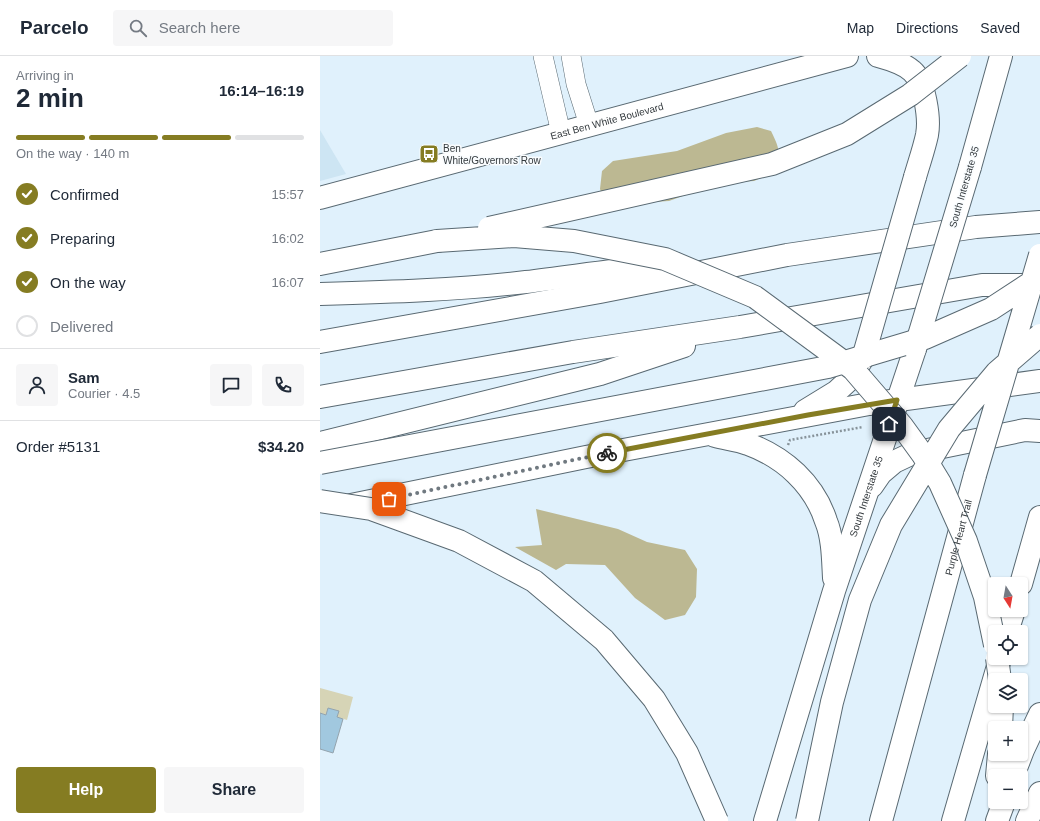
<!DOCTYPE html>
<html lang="en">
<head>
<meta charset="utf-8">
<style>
	body { margin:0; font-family:Helvetica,sans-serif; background:#f6f6f7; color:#1f2937; height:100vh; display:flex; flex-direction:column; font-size:15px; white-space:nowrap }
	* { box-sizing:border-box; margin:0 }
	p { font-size:13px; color:#747a83 }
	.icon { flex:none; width:22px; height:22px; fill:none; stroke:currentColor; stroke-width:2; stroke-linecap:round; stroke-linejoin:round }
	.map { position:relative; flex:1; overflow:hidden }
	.side { display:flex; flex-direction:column; background:#fff; width:320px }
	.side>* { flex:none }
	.needle { width:26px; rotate:169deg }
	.tools { position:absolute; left:668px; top:521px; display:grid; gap:8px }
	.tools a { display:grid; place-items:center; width:40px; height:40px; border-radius:4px; background:#fff; box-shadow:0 1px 3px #0004; font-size:20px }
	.pin { position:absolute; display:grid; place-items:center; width:34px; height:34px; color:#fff; margin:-17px; border-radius:8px; box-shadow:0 2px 6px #0006 }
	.courier { position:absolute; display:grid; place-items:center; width:40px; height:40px; margin:-20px; border:3px solid #857c22; border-radius:50%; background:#fff; color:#222; box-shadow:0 1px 5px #0007 }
	.summary em { font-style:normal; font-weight:700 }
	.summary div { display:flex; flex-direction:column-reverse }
	.summary { display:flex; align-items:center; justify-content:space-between; height:68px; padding:0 16px }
	h1 { font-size:26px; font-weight:700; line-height:30px }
	.bar { display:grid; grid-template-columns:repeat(4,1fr); gap:6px 4px; align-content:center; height:48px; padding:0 16px }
	.bar i { height:5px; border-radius:3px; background:#e0e1e3 }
	.bar .current { background:#857c22 }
	.bar p { grid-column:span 4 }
	.line { display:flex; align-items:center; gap:10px; padding:0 16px; border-top:1px solid #e0e1e3 }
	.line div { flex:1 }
	.round { display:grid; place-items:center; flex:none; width:42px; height:42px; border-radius:4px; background:#f6f6f7 }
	ol { padding:0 16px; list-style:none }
	li { display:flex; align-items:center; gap:12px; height:44px }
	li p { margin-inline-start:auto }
	li .icon { padding:4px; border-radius:50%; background:#857c22; color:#fff; stroke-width:4 }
	li:last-child { color:#747a83 }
	li i { width:22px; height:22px; border:2px solid #e0e1e3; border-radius:50% }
	.cta { display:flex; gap:8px; margin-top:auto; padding:8px 16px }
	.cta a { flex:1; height:46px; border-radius:4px; background:#857c22; color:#fff; font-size:16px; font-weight:700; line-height:46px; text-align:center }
	.cta a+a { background:#f6f6f7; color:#1f2937 }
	header { display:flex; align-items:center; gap:24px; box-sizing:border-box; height:56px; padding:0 20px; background:#fff; border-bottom:1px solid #e0e1e3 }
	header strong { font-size:19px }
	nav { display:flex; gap:22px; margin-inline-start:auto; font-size:14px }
	.search { width:280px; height:36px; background:#f6f6f7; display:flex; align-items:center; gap:10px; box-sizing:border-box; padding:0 14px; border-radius:4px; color:#747a83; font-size:15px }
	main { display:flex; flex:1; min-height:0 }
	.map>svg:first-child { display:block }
	.built { fill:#cde5f3 }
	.green { fill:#d6d4b6 }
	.water { fill:#bcb892 }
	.building { fill:#a1c8df; stroke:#93a3ad }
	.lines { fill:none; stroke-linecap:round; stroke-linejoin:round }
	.minor-casing { stroke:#596972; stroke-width:20 }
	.secondary-casing { stroke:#596972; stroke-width:24 }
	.motorway-casing { stroke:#596972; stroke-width:24 }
	.path { stroke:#87939a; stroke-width:2.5; stroke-dasharray:2 2; stroke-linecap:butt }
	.minor { stroke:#fff; stroke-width:19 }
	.secondary { stroke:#fff; stroke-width:22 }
	.motorway { stroke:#fff; stroke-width:22 }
	.secondary-bridge-casing { stroke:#596972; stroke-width:24; stroke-linecap:butt }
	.motorway-bridge-casing { stroke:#596972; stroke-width:24; stroke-linecap:butt }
	.secondary-bridge { stroke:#fff; stroke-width:22 }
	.motorway-bridge { stroke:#fff; stroke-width:22 }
	.done { stroke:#707980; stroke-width:4; stroke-dasharray:0 7.2 }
	.route { stroke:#857c22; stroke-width:5 }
	.labels { text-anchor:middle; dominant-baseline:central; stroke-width:3; stroke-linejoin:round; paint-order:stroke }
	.street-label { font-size:10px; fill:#33393d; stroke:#f9fcfe }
	.poi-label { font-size:10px; fill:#33393d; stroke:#f9fcfe; text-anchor:start }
</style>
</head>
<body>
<header>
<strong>Parcelo</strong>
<div class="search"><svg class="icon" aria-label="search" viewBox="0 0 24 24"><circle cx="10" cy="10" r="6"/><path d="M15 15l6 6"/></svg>Search here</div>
<nav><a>Map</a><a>Directions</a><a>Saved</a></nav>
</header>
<main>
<section class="side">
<div class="summary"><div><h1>2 min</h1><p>Arriving in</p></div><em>16:14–16:19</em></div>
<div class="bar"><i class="current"></i><i class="current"></i><i class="current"></i><i></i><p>On the way · 140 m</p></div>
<ol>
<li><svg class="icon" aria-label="check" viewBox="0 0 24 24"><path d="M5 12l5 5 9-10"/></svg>Confirmed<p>15:57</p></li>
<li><svg class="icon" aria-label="check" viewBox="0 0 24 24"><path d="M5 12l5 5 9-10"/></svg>Preparing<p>16:02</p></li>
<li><svg class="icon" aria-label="check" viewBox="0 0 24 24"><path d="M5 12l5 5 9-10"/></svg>On the way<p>16:07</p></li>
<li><i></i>Delivered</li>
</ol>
<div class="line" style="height:72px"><a class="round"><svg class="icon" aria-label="person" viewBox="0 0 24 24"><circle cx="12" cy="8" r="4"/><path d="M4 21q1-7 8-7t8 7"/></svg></a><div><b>Sam</b><p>Courier · 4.5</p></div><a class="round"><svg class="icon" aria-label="chat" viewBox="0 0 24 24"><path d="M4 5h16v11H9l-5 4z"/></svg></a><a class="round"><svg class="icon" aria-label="phone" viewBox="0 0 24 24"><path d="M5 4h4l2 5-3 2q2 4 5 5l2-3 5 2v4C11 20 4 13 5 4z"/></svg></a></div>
<div class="line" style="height:52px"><div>Order #5131</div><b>$34.20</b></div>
<div class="cta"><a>Help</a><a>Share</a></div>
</section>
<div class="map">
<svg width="720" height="765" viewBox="0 0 720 765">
	<rect width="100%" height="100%" fill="#e0f1fc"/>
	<path class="built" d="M0,74L26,118L0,125Z"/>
	<path class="green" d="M0,632L33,641L27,664L17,661L18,655L8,652L6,659L0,657Z"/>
	<path class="water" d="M437,71L451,75C460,93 461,98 455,116L434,125L418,126L371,137L349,145L286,149L280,133L282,115L293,105L357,95L406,77Z
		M216,453L298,473L327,486L365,494L377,513L376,541L365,559L345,564L315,542L285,509L246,508L236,514L195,491L222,489Z"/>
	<path class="building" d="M8,652L19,655L17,661L23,663L13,697L0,693V657L6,659Z"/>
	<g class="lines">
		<g class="minor-casing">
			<path id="minor" d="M223,0L241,77
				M251,0L256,28L269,69"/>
		</g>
		<g class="secondary-casing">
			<g id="secondary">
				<path d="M558,0C569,3 583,7 592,15C605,26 610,63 607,79C604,93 599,107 595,121"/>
				<path d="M650,111L681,0"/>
				<path id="s1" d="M0,142L527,0"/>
				<path d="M485,355L516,336L529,324L543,302"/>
				<path d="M395,380C406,383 418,384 428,388C464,401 494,428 506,465C513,482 513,504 514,522"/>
				<path d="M552,430L561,417L574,406L593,397L705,374L720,375"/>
				<path d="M31,449L266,401L549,348L720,325"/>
				<path id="s2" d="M445,765L514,535L595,293"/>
				<path d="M707,765L720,737"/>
			</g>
		</g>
		<g class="motorway-casing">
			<g id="motorway">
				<path d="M0,208L117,185"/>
				<path d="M0,238C69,236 137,234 206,226C256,220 306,212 356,208"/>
				<path d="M0,286L280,236L467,199L656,171L720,166"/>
				<path d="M0,341L253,296L420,271L662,229H717"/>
				<path d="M0,387L280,318L364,290"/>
				<path d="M701,528L720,461"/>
				<path d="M687,576L694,554"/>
				<path d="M681,672L682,650"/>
				<path d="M677,720L679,698"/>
				<path d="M693,720L703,694L720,658"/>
				<path id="s3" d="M561,765L655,419"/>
				<path d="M633,765L680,603"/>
				<path d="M677,765L684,746"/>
			</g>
		</g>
		<path class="path" d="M468,389L470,384L543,371"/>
		<use href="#minor" class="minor"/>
		<use href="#secondary" class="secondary"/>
		<use href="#motorway" class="motorway"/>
		<g class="secondary-bridge-casing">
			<path id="secondary-bridge" d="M595,293L650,111
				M543,302L595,121"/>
		</g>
		<g class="motorway-bridge-casing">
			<path id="motorway-bridge" d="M169,172L452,108L527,78L590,39L640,0
				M117,185L194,180L254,185L345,203L435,241L533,313L582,370L603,399L620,427L646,485L665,541L675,589
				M0,407L508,311L605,282L671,253L720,221
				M655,419L720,199
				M0,445L51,453L139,485L214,525L284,584L334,643L367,697L397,765
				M677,602L680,624
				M487,765L512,646L540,544L571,469L629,373L677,316L720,279"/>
		</g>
		<use href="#secondary-bridge" class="secondary-bridge"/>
		<use href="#motorway-bridge" class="motorway-bridge"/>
	</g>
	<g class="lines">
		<path class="done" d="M69,443L287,397"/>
		<path class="route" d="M287,397L488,359L577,344L569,368"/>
	</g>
	<defs>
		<g id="bus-square" transform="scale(1)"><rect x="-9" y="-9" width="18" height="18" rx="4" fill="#857c22" stroke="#f9fcfe"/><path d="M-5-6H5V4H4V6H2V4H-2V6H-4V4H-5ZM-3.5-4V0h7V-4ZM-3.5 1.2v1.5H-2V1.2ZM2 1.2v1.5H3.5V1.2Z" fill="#fff"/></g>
	</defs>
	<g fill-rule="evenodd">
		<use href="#bus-square" x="109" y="98"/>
	</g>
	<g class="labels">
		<g class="street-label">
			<text stroke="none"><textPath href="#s1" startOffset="297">East Ben White Boulevard</textPath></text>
			<text transform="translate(644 131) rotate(-74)">South Interstate 35</text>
			<text stroke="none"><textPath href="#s2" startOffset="340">South Interstate 35</textPath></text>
			<text stroke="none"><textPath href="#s3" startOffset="294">Purple Heart Trail</textPath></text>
		</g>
		<g class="poi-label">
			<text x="123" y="92">Ben<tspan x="123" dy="12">White/Governors Row</tspan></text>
		</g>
	</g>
</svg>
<div class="tools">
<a><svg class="needle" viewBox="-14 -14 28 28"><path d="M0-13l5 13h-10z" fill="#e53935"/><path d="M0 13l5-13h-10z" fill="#747a83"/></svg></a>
<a><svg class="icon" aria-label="locate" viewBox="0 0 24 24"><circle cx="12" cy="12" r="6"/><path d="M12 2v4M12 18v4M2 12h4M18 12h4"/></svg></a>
<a><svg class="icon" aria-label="layers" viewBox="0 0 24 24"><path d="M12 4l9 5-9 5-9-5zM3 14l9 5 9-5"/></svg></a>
<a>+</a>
<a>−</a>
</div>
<div class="pin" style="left:69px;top:443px;background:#ea580c"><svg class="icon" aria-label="bag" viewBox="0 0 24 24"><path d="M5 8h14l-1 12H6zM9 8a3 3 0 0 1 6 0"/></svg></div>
<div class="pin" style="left:569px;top:368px;background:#1f2937"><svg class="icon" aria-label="home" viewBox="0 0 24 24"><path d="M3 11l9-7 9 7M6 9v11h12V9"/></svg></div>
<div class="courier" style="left:287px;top:397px"><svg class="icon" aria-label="bike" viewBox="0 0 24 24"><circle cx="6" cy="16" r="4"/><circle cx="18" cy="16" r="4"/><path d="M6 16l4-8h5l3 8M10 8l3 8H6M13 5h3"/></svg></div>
</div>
</main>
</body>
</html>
